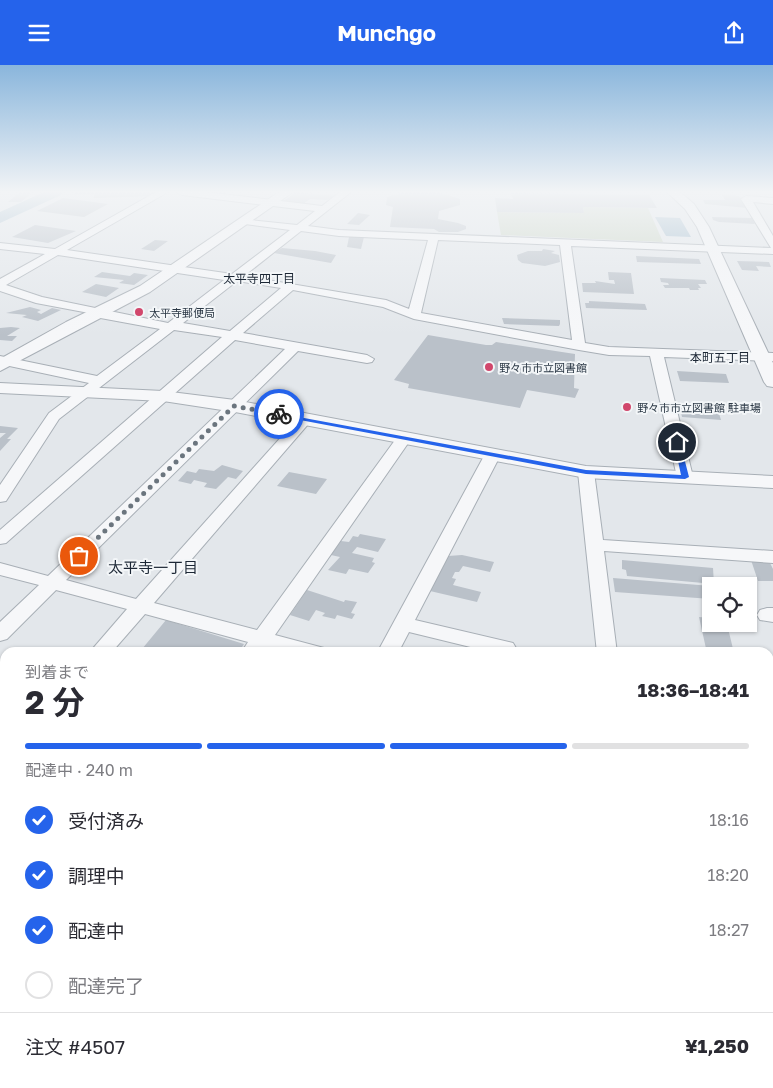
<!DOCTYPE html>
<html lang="ja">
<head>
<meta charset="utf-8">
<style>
	body { margin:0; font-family:"Golos Text","Noto Sans JP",sans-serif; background:#f7f7f7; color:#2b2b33; height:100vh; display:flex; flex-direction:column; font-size:19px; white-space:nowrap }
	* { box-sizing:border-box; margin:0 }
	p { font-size:16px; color:#7c7c81 }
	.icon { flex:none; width:28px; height:28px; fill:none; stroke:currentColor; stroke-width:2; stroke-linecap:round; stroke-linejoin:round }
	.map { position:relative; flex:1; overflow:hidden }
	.sheet { position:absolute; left:0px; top:582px; width:774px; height:441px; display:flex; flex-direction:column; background:#fff; border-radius:15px 15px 0 0; box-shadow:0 1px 4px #0004 }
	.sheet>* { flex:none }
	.fabs { position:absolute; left:702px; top:512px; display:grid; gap:10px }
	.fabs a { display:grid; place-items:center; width:55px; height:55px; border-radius:0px; background:#fff; box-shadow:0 1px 4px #0004; font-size:25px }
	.pin { position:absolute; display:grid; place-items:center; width:42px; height:42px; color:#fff; margin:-21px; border:2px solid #fff; border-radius:50%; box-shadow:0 1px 5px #0007 }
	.courier { position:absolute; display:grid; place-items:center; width:50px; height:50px; margin:-25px; border:4px solid #2563eb; border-radius:50%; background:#fff; color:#222; box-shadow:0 1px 6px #0007 }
	.head em { font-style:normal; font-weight:700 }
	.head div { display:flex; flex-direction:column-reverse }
	.head { display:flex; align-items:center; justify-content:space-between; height:85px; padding:0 25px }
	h1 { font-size:32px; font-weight:700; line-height:38px }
	.bar { display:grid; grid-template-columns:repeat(4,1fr); gap:8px 5px; align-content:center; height:60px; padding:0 25px }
	.bar i { height:6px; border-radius:4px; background:#e1e1e2 }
	.bar .current { background:#2563eb }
	.bar p { grid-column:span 4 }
	.line { display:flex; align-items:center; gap:12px; padding:0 25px; border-top:1px solid #e1e1e2 }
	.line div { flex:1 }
	ol { padding:0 25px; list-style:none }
	li { display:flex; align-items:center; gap:15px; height:55px }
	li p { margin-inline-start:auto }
	li .icon { padding:5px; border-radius:50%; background:#2563eb; color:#fff; stroke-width:4 }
	li:last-child { color:#7c7c81 }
	li i { width:28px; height:28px; border:2px solid #e1e1e2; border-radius:50% }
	header { display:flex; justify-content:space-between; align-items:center; height:65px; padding:0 25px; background:#2563eb; color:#fff; font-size:22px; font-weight:700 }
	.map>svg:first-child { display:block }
	.green { fill:#cad5c4 }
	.water { fill:#9eb9cb }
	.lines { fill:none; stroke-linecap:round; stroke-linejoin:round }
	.river { fill:#9eb9cb; fill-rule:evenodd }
	.building { fill:#bac1c9 }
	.minor-casing { stroke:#a8afb6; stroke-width:2 }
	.tertiary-casing { stroke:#a8afb6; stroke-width:2 }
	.minor { fill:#f6f7f9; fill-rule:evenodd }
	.tertiary { fill:#f6f7f9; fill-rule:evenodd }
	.route { fill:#2563eb }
	.done { stroke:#6b757e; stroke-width:5; stroke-dasharray:0 9 }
	.poi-dot { fill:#d1476c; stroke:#f3f6f8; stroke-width:2 }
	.labels { text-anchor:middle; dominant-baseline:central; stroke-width:4; stroke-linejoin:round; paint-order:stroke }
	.far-poi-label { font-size:11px; fill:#2a3744; stroke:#f3f6f8; text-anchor:start }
	.far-neighbourhood-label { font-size:12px; fill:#1c2735; stroke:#f3f6f8 }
	.neighbourhood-label { font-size:15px; fill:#1c2735; stroke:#f3f6f8 }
</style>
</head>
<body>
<header><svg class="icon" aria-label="menu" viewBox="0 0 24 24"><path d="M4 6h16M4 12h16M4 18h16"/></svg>Munchgo<svg class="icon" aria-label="share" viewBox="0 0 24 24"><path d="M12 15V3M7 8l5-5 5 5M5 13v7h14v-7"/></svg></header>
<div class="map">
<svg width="773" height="1023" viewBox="0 0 773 1023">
	<rect width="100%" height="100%" fill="#e3e7eb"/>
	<path class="green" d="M583,142L648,143L663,177L501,170L497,147L584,148Z"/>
	<path class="water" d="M655,152L680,153L691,172L666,171Z"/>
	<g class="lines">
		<path class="river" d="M44,127H63L61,130L0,158V147Z"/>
	</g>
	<path class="building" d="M20,127H33L21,137H8Z
		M76,127H152L151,131L94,133V129H74Z
		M296,127L335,131L327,135L310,134L303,139L282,137Z
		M406,127H438L460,134V140L439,146L438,154L458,158L466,161V164L458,167H439L434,164L390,162L393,142L386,140L387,132Z
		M511,128L649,130L657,143L583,142L584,148L497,147L495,133L513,134Z
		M722,130L739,131L748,143L705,139L703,135H725Z
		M63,133L108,139L84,152L37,146Z
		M358,148L370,150L359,160L347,159Z
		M712,152L752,153L755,159L719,157L713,155Z
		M35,160L76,166L48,178L12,172Z
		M349,172H364L361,184L347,182Z
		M155,175L168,176L154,186L141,184Z
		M282,183L315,186L336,190L331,198L274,188Z
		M543,184L555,186L551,188L559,190L560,197L545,201L522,198L518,195L517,190L528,186H542Z
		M636,191L699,194L701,199L637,197Z
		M737,196L769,197L771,202L756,201L759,206L742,205Z
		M102,207L130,211L134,208L148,210L134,220L119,218L124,215L94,212Z
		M608,207L631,208L634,229L583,227L582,218H596L595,216L615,219L614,215H609Z
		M660,213L705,215L707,219H698L701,223H698L699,225H690L689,223H665L663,220H669L668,218L661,217Z
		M96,219L119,223L106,232L82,227Z
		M589,236L645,239L647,245L586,243L585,238H589Z
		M30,242L41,245L37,247L41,249L52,243L61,245L38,256L22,252L27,250L6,248Z
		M502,253L560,255V259L559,261L504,259Z
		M11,262L20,263L7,271H17L12,276L0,275V263Z
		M428,270L486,280H492L496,277L575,289L574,323L579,324L575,333L527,325L520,343L408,323L409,319L394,315Z
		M677,306L726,309L729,318L680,316Z
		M679,339L717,342L721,355L682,352Z
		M0,361L18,363L7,374H11L0,386V373L6,368H0Z
		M222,400L243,406L236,414L228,412L216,424L204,422L207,418L194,415L191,419L178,416L187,406L196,408L199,404L214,406Z
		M289,407L327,414L316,429L277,421Z
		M360,469L386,474L378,487L357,482L352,488L374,493L372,497L375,498L368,508L349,504L346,509L328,505L340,492L331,490L341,476L349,477L353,471L358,472Z
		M462,490L494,497L490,507L463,501L459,507H455L452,513L456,514L453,520L481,527L477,537L430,526L448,491Z
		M622,495L713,503L714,519L627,511L626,505L622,504Z
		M751,495L769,496L773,504V516H758Z
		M613,513L711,521V534L615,527Z
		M307,525L344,537L345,535L357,537L351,548L355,549L352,554L337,550L335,554L322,551L325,548L316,545L309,556L290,550Z
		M699,552L711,553V559H727L734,588H707Z
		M166,555L244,579L238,588H177L167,585L165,588H156L142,584Z
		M5,636V677L4,678L0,677V642Z
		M769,716L773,729V747H769Z
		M769,750H773V780H769Z"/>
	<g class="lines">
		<g class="minor-casing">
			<path id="minor" d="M156,127H168L67,185L232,209L290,165L245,159L241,158V154L297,160L315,146L182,130L177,127H206L322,141L340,127H351L308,161L339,165L771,183L741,134L746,131L773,133V139L753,137L773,171V189L571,181L585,278L609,282L773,288V296L664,292L693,412L685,417L677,412L650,291L609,290L579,285L414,254L383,242L293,225L243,268L367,290L374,294L372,297L367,298L298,286L66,515L136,534L300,351H310L312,354L310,357L154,538L257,565L398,371H408L411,374L275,570L324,583L327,588H289L266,582L262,588H241L248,577L145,549L111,588H89L127,544L56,525L7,574L0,576V557L39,520L0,510V498L48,511L285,284L235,275L6,478L0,479V465L222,272L174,265L59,354L6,436L0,437V420L49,348L89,318L0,299V291L97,311L160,264L95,252L89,248L36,238L0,226V214L45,189L0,184V178L55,184ZM301,166L339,171L428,175L409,244L386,235L244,211ZM438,175L560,180L572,275L421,248ZM58,190L224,215L168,258L42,232L6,220ZM237,216L281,223L230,266L183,258Z
				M492,386L500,391L415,555L513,578L516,583L515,588H495L409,567L398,588H377L484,391Z
				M586,402L594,407L603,475L773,486V498L604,486L617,588H597L578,407Z
				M767,543H773V557L760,555L757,550L760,545Z
				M769,653H773V669H769Z
				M5,688V710L0,711V689Z
				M769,905L773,906V934L769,933Z
				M0,932H5V962H0Z
				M35,1019H67L66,1023H34Z
				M224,1019H256V1023H224Z
				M633,1019H665V1023H633Z"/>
		</g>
		<g class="tertiary-casing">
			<path id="tertiary" d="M279,127H293L150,227L0,306V294L66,257L140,221Z
				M667,127H680L694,139L709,162L773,298V322L767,321L764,317L697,162L685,144Z
				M0,318L163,326L235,335L586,401L773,411V423L586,413L235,347L163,336L0,328Z"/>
		</g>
		<use href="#minor" class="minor"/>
		<use href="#tertiary" class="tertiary"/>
	</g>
	<linearGradient id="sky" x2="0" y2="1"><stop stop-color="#8ab6dc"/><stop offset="0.47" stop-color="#f2f4f6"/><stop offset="1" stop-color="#f2f4f6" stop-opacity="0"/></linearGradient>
	<rect width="773" height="270" fill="url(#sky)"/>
	<path class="route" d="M277,348L586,405L681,410L674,377L677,375L680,377L689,412L685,414L586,409L279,351Z"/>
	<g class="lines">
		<path class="done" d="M79,491L234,341L279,349"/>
	</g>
	<g class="poi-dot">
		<circle cx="139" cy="247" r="5"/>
		<circle cx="489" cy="302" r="5"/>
		<circle cx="627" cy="342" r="5"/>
	</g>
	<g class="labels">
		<g class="far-poi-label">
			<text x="149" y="247">太平寺郵便局</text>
			<text x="499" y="302">野々市市立図書館</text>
			<text x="637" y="342">野々市市立図書館 駐車場</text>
		</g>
		<g class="far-neighbourhood-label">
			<text x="259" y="213">太平寺四丁目</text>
			<text x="720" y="292">本町五丁目</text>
		</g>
		<g class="neighbourhood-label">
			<text x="153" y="502">太平寺一丁目</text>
		</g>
	</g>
</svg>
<div class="fabs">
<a><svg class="icon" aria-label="locate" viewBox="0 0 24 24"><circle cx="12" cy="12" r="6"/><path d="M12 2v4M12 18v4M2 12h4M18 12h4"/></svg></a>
</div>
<div class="pin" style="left:79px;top:491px;background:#ea580c"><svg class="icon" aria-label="bag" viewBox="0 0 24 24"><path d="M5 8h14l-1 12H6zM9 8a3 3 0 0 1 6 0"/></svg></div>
<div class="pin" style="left:677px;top:377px;background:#1f2937"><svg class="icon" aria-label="home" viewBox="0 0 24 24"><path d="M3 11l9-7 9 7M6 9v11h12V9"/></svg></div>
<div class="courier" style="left:279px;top:349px"><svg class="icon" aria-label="bike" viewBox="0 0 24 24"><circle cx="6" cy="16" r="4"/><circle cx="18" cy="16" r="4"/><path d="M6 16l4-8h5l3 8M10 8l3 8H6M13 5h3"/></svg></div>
<section class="sheet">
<div class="head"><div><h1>2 分</h1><p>到着まで</p></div><em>18:36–18:41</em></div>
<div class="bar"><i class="current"></i><i class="current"></i><i class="current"></i><i></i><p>配達中 · 240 m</p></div>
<ol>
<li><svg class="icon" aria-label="check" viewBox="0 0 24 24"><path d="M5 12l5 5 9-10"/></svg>受付済み<p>18:16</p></li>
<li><svg class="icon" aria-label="check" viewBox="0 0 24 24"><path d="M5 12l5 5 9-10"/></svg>調理中<p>18:20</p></li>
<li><svg class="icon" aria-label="check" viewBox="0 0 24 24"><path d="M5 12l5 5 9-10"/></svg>配達中<p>18:27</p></li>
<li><i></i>配達完了</li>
</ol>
<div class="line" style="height:65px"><div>注文 #4507</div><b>¥1,250</b></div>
</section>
</div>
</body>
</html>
